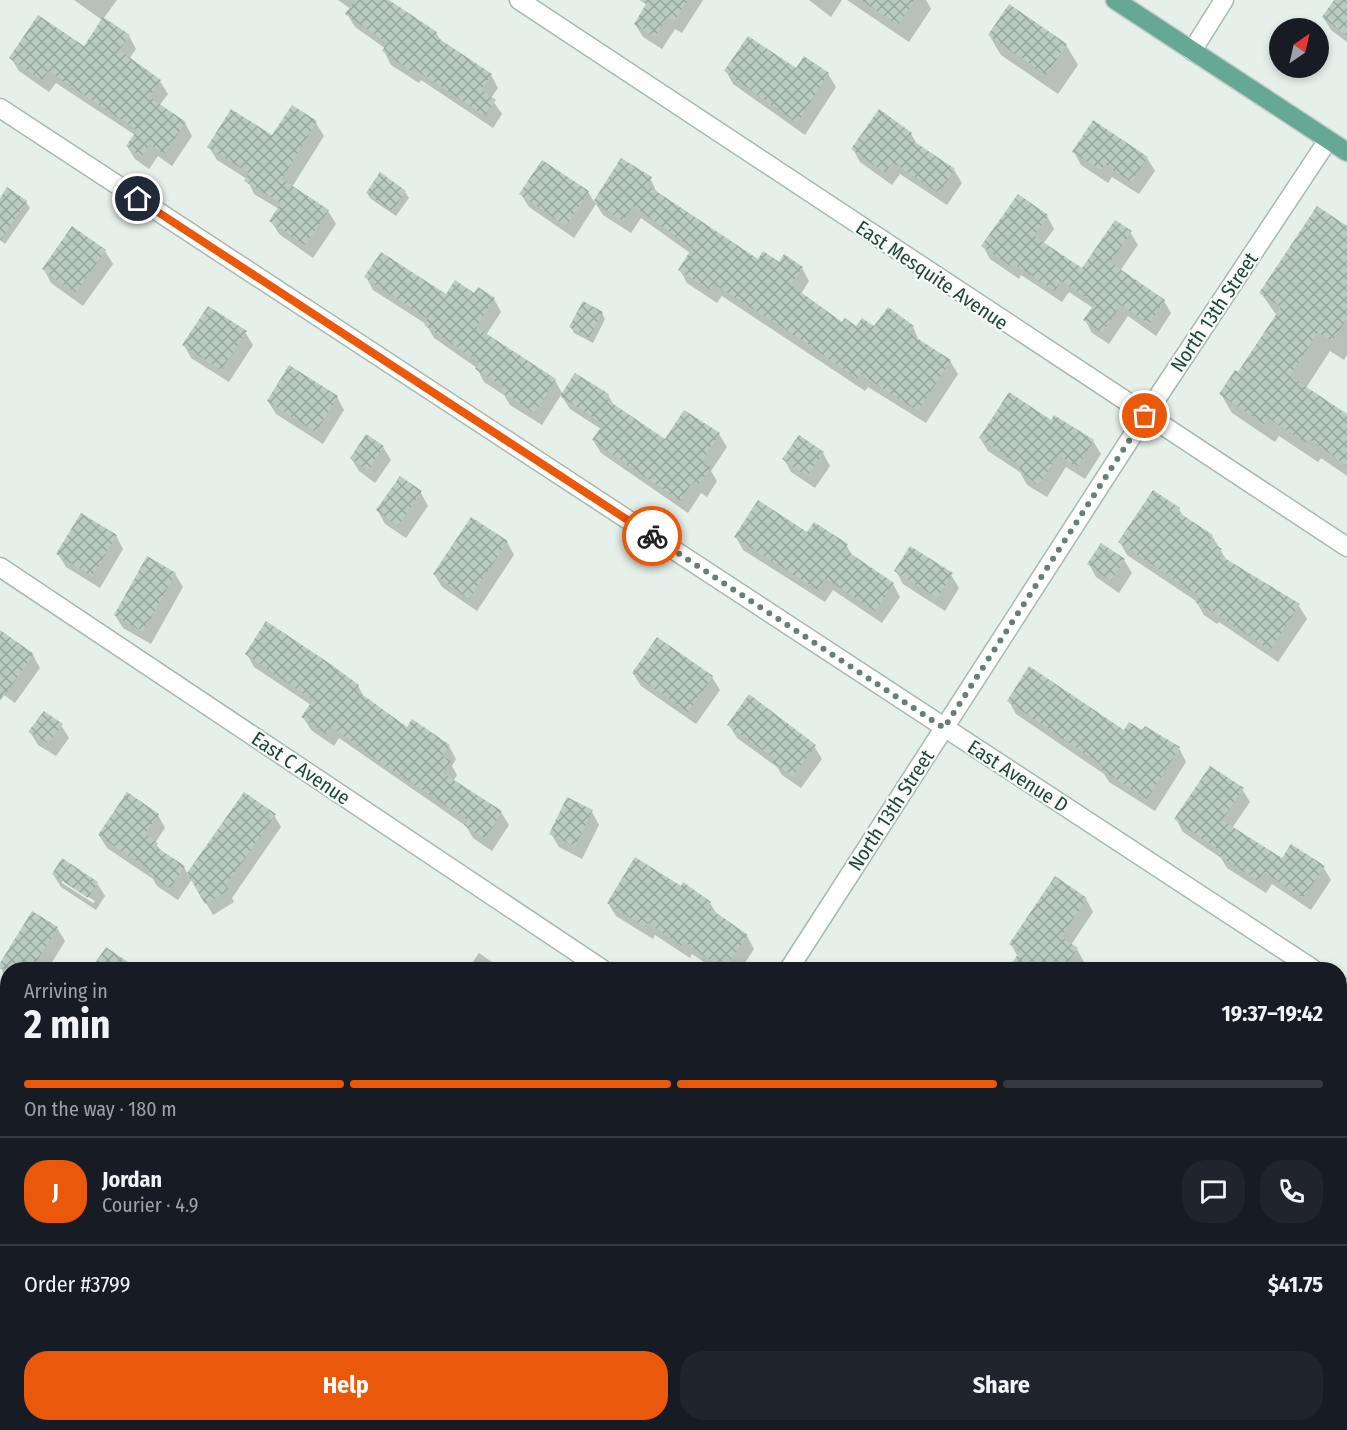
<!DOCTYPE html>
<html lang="en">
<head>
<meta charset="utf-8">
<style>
	body { margin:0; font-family:"Fira Sans Condensed",sans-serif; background:#20242c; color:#f1f3f6; height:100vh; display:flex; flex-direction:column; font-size:22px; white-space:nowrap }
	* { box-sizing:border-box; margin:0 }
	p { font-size:20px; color:#9ea1a6 }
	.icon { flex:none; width:33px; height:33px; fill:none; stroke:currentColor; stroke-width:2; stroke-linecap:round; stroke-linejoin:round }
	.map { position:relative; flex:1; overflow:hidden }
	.sheet { position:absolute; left:0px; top:962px; width:1347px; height:470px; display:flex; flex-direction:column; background:#171b24; border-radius:24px 24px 0 0; box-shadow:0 3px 9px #0003 }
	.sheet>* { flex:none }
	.needle { width:39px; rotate:34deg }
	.fabs { position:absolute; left:1269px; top:18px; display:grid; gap:12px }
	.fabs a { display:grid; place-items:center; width:60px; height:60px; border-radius:50%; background:#171b24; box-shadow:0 3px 9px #0003; font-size:30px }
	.pin { position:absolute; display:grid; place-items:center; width:51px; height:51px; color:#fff; margin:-26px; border:3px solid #fff; border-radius:50%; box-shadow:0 2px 6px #0007 }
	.courier { position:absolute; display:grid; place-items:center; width:60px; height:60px; margin:-30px; border:4px solid #ea580c; border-radius:50%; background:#fff; color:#222; box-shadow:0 2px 8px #0007 }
	.headline em { font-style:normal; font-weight:700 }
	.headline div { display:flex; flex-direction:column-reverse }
	.headline { display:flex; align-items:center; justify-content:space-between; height:102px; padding:0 24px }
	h1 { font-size:39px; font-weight:700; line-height:45px }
	.bar { display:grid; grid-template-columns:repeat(4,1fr); gap:9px 6px; align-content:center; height:72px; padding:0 24px }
	.bar i { height:8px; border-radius:4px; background:#363941 }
	.bar .selected { background:#ea580c }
	.bar p { grid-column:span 4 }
	.line { display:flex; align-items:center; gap:15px; padding:0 24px; border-top:2px solid #363941 }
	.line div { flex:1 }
	.round { display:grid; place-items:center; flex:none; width:63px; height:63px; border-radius:24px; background:#20242c }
	.cta { display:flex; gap:12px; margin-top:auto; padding:12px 24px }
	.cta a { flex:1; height:69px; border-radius:24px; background:#ea580c; color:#fff; font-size:24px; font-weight:700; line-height:69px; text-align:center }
	.cta a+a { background:#20242c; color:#f1f3f6 }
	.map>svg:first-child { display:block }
	.shadow { fill:#0003; fill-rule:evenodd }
	.building { fill:url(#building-cross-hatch) }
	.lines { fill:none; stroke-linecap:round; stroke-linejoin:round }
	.minor-casing { stroke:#a7b9b1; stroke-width:21 }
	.major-casing { stroke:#c1cbc8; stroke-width:21 }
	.minor { stroke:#fff; stroke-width:18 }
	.major { stroke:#67a894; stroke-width:18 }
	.done { stroke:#668077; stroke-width:6; stroke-dasharray:0 10.8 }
	.route { stroke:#ea580c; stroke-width:8 }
	.labels { text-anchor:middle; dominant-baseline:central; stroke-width:4.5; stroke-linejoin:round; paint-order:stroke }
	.street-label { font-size:20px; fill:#224439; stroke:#f7fbf9 }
</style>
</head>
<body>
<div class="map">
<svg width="1347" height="1430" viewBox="0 0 1347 1430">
	<defs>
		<pattern id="building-cross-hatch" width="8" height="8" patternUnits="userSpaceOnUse" patternTransform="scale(1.5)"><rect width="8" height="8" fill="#bacbc3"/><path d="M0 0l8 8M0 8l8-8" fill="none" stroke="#97a69f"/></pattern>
	</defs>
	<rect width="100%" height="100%" fill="#e5f0ea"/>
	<path class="shadow" d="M74,0H117L103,19L129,36L136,49L129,59L160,81L168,94L159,106L185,123L192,136L172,166L158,156L149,169L135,159L127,146L135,135L56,83L49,92L19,71L11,58L84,48L102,20Z
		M338,0H388L436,33L442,42L491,75L498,88L491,98L502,114L493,128L421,80L419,83L391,65L384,51L386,49L355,27L347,14L351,9Z
		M645,0H703L682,33L675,29L662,49L643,37L635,24L647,5Z
		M809,0H842L831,17Z
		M847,0H926L931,9L909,42Z
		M1336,0H1347V42L1331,30L1323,17Z
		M1009,6L1066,45L1078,65L1058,94L1001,55L989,35Z
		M797,70L828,74L836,87L805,135L733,84L726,71Z
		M292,107L316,123L324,136L292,187L328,211L336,224L313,258L279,234L271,221L279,209L254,194L247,179L217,160L209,147L272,137Z
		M879,112L911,134L918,146L954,170L962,183L947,205L900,174L892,185L860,162L853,149Z
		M1074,152L1147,158L1155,171L1139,194L1112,177L1108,183L1081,165Z
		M650,178L657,193L759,261L802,268L809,281L801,294L842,324L856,328L913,327L919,341L950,361L958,374L926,423L868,387L865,391L722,296L717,303L687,283L680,270L690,253L641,218L631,233L603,215L596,204L574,238L529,207L521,194L588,192L595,203Z
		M8,189L26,202L30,208L5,244L0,240V200Z
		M405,192L409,198L396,216L371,199L367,193Z
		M1047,216L1054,229L1043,244L1083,271L1130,232L1138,245L1120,271L1164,301L1171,313L1156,336L1128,316L1109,344L1092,333L1085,320L1093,308L1069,292L1062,302L1021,275L1019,279L990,259L983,246Z
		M73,228L105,251L113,264L83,306L51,283L44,269Z
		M1347,228V355L1344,360L1330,351L1306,388L1347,416V476L1321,458L1318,462L1279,436L1275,442L1232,413L1221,394L1239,374L1277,316L1261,293Z
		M366,277L446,296L474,295L494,299L501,312L486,335L555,380L563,395H608L615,407L666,441L719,434L727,447L711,471L717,481L707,497L701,493L688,513L601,453L593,440L601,429L570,409L561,395L542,425L510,405L504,395L484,382L477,368L434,338L426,324L373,290Z
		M602,313L605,319L593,343L574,333L571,327Z
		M245,332L253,345L229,382L191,358L184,345Z
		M337,397L344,410L323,444L276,414L268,401Z
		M1051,422L1093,441L1101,454L1085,479L1066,467L1047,497L1027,485L1020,472L988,451L980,438Z
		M383,447L391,460L375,483L359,471L351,458Z
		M823,453L830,466L815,488L791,472L784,459Z
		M421,493L428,506L406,538L385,524L378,511Z
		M1179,509L1183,517L1212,536L1227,561L1299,606L1307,619L1278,662L1219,622L1217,624L1204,615L1196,601L1127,555L1120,542Z
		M807,534L846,545L854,558L893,584L900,597L882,623L833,590L825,602L743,550L736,537Z
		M116,536L123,549L100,588L66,567L58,554Z
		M507,542L514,555L477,611L442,587L434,574Z
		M1102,545L1124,560L1132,573L1119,593L1096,577L1089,564Z
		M896,571L951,575L959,588L945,611L903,584Z
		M175,574L183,587L151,644L123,628L115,615Z
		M0,632L33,655L40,668L15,703L0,692Z
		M657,639L712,677L720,690L696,724L641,686L633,673Z
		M247,654L328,664L358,686L365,699L408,729L449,746L456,759L452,766L457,775L453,781L501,812L509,825L492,851L473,838L466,826L339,738L334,746L311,730L303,717L311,705L254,667Z
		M1009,701L1179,748L1186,762L1155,811L1109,782L1104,774L1016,714Z
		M61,725L69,738L56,756L38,745L30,732Z
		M729,725L814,746L822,759L801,788L782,775L777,767L737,738Z
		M1242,789L1250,802L1232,828L1282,860L1323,867L1331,880L1311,910L1272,884L1266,893L1227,868L1221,858L1183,832L1176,819Z
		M592,812L599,825L582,859L559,847L551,834Z
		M158,815L165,828L155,843L163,853L184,867L188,875L274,815L281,827L232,898L234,902L213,915L192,879L178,900L157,886L153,879L107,848L99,835Z
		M53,874L97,883L105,896L96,910L61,887ZM62,879L95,901L93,903L62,883Z
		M681,888L710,903L718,916L747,936L754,949L741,969H714L692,954L690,958L655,935L653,939L616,916L608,903Z
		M1086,899L1093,912L1071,945L1077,949L1084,962L1079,969H1010L1018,957L1011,944Z
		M57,928L65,941L48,969H8L7,981L0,966Z
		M479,953L502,969H468Z
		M1347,1083V1140L1340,1135V1094Z
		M0,1101L5,1105L8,1101V1159L0,1155Z
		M8,1294V1424H12L8,1429L0,1424V1305Z
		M12,1424H55L51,1430H23Z
		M121,1424H161L170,1430H117Z
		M454,1424H483L488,1430H450Z
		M751,1424H789L800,1430H755Z
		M1089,1424H1177L1187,1430H1098Z
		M1220,1424H1225L1235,1430H1215Z"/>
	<path class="building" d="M355,0H389L437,32L435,36L492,74L481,90L496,100L485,116L413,68L411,71L382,51L387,43L345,14Z
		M639,0H688L674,21L667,17L655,37L634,24L646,4Z
		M861,0H915L898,25Z
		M1334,0H1347V36L1322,17Z
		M1009,4L1067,44L1046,75L988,35Z
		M38,15L84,46L103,17L130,35L119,50L161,80L149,97L186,122L164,154L150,144L142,157L126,146L137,130L48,71L42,80L9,58Z
		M748,36L796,68L804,56L829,73L797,123L724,71Z
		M292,105L317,121L282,179L329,210L305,245L269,221L281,203L244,181L249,173L207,147L231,109L272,135Z
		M879,109L912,133L909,138L955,169L939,193L892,162L885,173L851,149Z
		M1093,120L1148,157L1131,182L1105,164L1101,170L1072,152Z
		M621,158L652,177L647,185L758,259L763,251L779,262L784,254L803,267L791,285L842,322L845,318L856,326L862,318L874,326L888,307L914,326L909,333L951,360L918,411L860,374L857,379L808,344L714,284L710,290L678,270L692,248L633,206L623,221L593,202Z
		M542,160L589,191L566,226L519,194Z
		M380,172L406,191L392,211L366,193Z
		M7,187L27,201L0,241V198Z
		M1018,194L1048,215L1034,236L1082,268L1115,220L1132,231L1110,262L1165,300L1149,324L1121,305L1102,333L1083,320L1095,303L1061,281L1055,291L1014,264L1012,267L981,246Z
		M1317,206L1347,226V319L1332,341L1318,332L1290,376L1347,414V466L1309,439L1306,443L1268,418L1264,424L1219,394L1235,370L1238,372L1281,307L1259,293Z
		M72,226L106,250L75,293L42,269Z
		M381,252L446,294L455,280L474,293L478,287L495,298L476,327L556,379L535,413L501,392L504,387L475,369L479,362L424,325L428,319L364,277Z
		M583,301L603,312L589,338L569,327Z
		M208,306L247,331L221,370L182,345Z
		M289,365L338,396L316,432L267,401Z
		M575,373L609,394L606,399L665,439L684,410L720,433L702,461L711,467L699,484L693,481L680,501L592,440L603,424L560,396Z
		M1009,392L1051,420L1054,415L1094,440L1077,467L1058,455L1039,485L1018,471L1021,466L979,438Z
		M366,434L384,446L368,471L350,458Z
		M799,435L824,452L807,476L782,459Z
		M400,476L422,491L398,526L376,510Z
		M1153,490L1180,508L1178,512L1213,535L1209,541L1222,549L1218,554L1300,604L1270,650L1211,610L1210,612L1195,602L1199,596L1118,542Z
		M758,500L807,532L814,522L848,544L844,549L894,583L875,611L825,578L818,590L734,537Z
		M81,513L117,535L92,576L56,554Z
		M471,517L508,541L469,599L433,574Z
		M1101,543L1125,559L1111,581L1087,564Z
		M910,546L953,573L937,598L894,571Z
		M147,556L176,573L143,632L114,615Z
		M266,621L329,663L359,685L356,690L407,727L412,719L450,745L442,756L451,761L443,773L502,811L485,839L464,825L468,820L377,760L331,726L326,734L301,717L313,700L245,654Z
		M0,630L34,654L0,701Z
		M657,637L713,676L688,712L632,673Z
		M1029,666L1124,730L1129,722L1142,730L1145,726L1180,747L1147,799L1100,769L1102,765L1007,701Z
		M749,694L816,745L793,776L772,762L775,759L727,725Z
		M44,711L63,724L48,743L28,732Z
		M1210,766L1244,788L1222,820L1282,858L1291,844L1325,866L1303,898L1264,872L1258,881L1218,855L1220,851L1174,819Z
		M127,792L159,814L145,834L158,843L156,847L185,866L170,888L148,873L150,870L98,835Z
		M244,792L276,814L226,885L229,890L205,904L187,873Z
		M567,797L593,810L575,846L549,834Z
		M635,857L681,886L683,882L711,902L708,907L748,935L724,969L684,942L682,946L648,923L645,927L607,903Z
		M62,858L98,882L88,898L52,874Z
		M1055,876L1087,898L1061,937L1078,948L1064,969H1008L1020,951L1009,944Z
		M32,911L58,927L32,969H0V963Z
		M106,947L138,969H91Z"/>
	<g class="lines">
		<g class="minor-casing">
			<path id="minor" d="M519,0L1347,547
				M1192,51L1224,0
				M0,108L1313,969
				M0,567L602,969
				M789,969L1145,416L1328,140
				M1340,986L1347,991
				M0,1023L8,1028
				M232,1424L241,1430
				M613,1424L623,1430
				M81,1430L85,1424"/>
		</g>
		<g class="major-casing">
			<path id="major" d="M1115,0L1347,152
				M1340,1378L1347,1367
				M1305,1430L1309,1424"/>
		</g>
		<use href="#minor" class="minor"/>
		<use href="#major" class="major"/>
	</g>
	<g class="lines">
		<path class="done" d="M652,536L944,728L1145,416"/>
		<path class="route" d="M138,199L652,536"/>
	</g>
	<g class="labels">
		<g class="street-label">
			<text transform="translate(932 275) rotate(34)">East Mesquite Avenue</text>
			<text transform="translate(1214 312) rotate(-56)">North 13th Street</text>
			<text transform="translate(301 768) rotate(34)">East C Avenue</text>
			<text transform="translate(1018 776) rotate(33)">East Avenue D</text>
			<text transform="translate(891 810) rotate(-57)">North 13th Street</text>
		</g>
	</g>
</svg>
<div class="fabs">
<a><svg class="needle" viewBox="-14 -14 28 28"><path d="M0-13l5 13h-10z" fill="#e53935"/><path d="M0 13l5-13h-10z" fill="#9ea1a6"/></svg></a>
</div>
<div class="pin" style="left:1145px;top:416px;background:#ea580c"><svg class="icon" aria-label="bag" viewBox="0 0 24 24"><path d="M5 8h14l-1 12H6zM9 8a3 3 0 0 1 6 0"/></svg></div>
<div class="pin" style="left:138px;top:199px;background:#1f2937"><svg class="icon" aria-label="home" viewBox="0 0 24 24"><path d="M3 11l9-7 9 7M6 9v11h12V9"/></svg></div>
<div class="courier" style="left:652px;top:536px"><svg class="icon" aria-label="bike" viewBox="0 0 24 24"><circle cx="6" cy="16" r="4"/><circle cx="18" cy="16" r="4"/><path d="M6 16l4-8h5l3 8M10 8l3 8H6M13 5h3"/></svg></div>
<section class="sheet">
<div class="headline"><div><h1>2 min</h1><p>Arriving in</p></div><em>19:37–19:42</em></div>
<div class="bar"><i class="selected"></i><i class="selected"></i><i class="selected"></i><i></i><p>On the way · 180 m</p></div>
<div class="line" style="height:108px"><b class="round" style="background:#ea580c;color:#fff">J</b><div><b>Jordan</b><p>Courier · 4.9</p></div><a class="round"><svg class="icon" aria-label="chat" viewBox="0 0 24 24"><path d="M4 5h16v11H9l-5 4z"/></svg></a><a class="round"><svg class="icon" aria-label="phone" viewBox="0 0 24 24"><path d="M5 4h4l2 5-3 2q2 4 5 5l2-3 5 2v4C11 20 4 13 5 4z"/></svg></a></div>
<div class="line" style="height:78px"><div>Order #3799</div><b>$41.75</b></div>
<div class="cta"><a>Help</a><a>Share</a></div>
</section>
</div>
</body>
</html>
